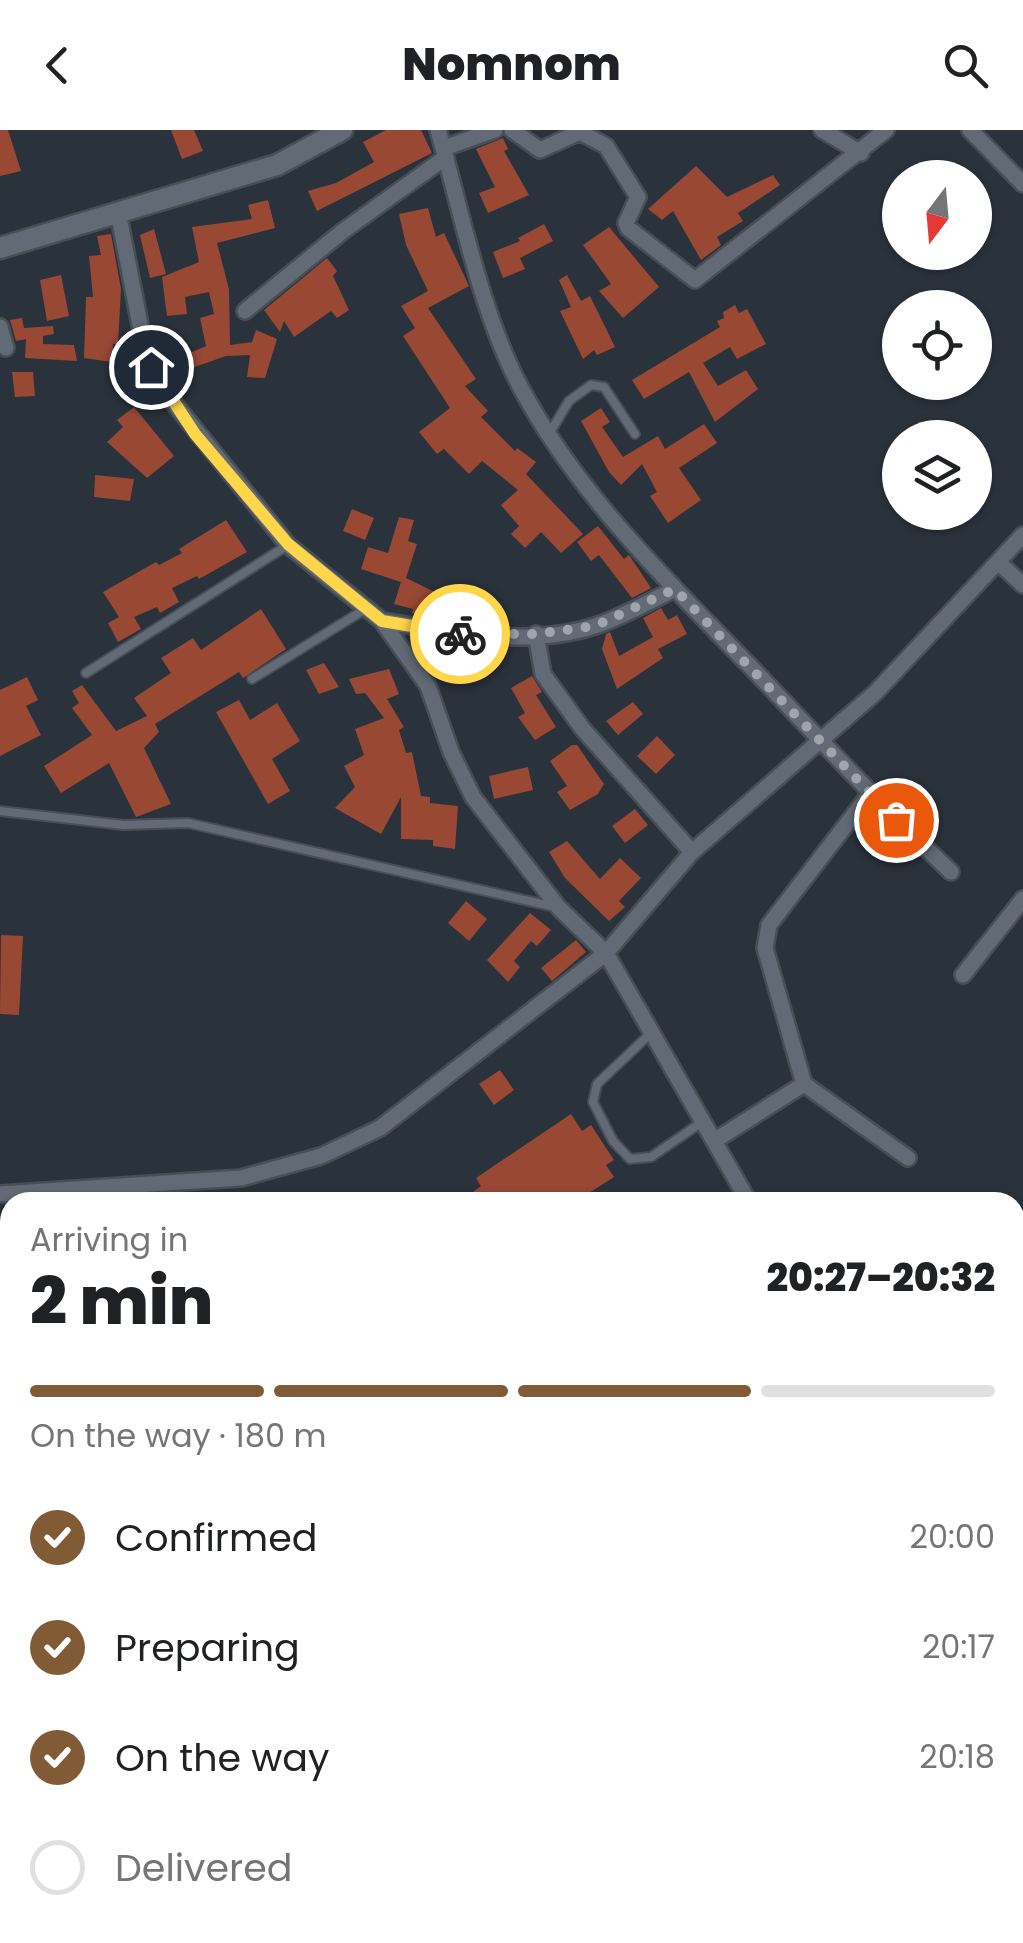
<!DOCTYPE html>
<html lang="en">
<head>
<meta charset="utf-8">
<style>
	body { margin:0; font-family:Poppins,sans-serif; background:#f6f6f6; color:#202124; height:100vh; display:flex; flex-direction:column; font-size:38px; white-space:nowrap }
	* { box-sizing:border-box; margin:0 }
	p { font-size:32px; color:#757577 }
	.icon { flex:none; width:55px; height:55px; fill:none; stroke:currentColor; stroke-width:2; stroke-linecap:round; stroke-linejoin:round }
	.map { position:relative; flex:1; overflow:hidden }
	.details { position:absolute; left:0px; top:1062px; width:1025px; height:752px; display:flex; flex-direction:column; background:#fff; border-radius:30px 30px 0 0; box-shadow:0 2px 8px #0004 }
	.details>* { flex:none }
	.needle { width:65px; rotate:196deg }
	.fabs { position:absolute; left:882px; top:30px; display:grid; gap:20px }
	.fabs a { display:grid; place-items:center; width:110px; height:110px; border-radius:50%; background:#fff; box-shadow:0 2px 8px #0004; font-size:50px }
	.pin { position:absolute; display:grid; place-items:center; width:85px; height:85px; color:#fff; margin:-42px; border:5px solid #fff; border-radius:50%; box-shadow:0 2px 10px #0007 }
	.courier { position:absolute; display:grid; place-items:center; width:100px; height:100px; margin:-50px; border:8px solid #ffd54a; border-radius:50%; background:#fff; color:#222; box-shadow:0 2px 12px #0007 }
	.summary em { font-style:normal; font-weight:800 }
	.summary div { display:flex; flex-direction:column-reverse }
	.summary { display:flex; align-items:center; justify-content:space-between; height:170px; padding:0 30px }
	h1 { font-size:65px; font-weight:800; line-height:75px }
	.bar { display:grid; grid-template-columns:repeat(4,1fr); gap:15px 10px; align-content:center; height:120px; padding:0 30px }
	.bar i { height:12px; border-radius:8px; background:#e0e0e0 }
	.bar .current { background:#815b35 }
	.bar p { grid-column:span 4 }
	ol { padding:0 30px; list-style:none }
	li { display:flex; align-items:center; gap:30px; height:110px }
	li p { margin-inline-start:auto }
	li .icon { padding:10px; border-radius:50%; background:#815b35; color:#fff; stroke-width:4 }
	li:last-child { color:#757577 }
	li i { width:55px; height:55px; border:5px solid #e0e0e0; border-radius:50% }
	header { display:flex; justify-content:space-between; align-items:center; height:130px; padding:0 30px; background:#fff; font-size:45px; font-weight:800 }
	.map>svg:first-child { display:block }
	.pitch { fill:#415115 }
	.building { fill:#994834 }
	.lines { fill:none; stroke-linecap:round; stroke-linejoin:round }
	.service-casing { stroke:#474e56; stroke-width:12 }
	.minor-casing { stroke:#474e56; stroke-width:20 }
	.tertiary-casing { stroke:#474e56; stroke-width:25 }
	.service { stroke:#626b75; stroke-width:8 }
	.minor { stroke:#626b75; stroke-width:15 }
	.tertiary { stroke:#626b75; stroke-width:20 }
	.done { stroke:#9fa5ac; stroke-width:10; stroke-dasharray:0 18 }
	.route { stroke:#ffd54a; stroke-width:12 }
</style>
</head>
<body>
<header><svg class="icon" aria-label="back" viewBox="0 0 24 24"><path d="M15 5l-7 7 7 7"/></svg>Nomnom<svg class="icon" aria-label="search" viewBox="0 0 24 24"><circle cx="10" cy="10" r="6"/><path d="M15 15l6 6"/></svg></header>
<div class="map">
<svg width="1023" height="1813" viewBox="0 0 1023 1813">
	<rect width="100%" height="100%" fill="#2a323b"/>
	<path class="pitch" d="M10,1274V1689L0,1682V1284Z"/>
	<path class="building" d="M0,0H8L21,41L0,46Z
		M171,0H194L203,21L182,29Z
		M386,0H421L432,23L317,81L308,61L336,53L374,32L363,12Z
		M503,8L508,19L504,21L529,65L488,83L479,63L495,57L476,19Z
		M696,36L727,67L773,45L780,55L738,83L743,91L717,107L721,115L701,130L673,81L662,90L648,79Z
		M268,70L275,98L217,113L229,159L230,215L252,212L256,200L277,209L265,248L247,247L250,225L226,226L172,245L164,225L182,220L185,225L206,216L200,188L214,184L209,162L185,167L187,184L167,186L162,147L199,132L192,97L252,89L248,75Z
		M428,78L436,107L444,103L469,156L428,178L476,249L465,256L488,281L481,287L515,321L517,318L536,332L526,344L583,404L561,423L541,402L525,418L511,404L519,396L501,375L518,360L482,331L469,344L444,319L437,324L419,302L450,278L403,206L415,198L401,176L428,161L406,115L399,84Z
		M544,94L553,111L520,128L525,139L503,148L493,122L520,111L518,108Z
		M609,97L659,157L623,188L599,161L611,154L583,115Z
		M154,99L166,144L150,148L140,105Z
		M111,104L121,159L118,214H113L112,232L84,228L86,167H93L89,126L101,125L97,106Z
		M327,128L337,141L333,146L349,180L337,188L331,181L294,207L284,191L280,202L264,180Z
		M61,145L69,186L47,191L40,150Z
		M567,145L581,171L590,166L615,217L597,225L594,220L583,229L560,181L571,177L559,150Z
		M735,175L739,183L747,179L766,214L737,229L730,217L703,233L718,256L746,240L758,259L715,292L689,242L644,269L632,250L720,197L717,191L724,188L723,182Z
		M22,188L24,198L53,196L54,204L43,206V214L74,215L77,231L25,228L26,209L16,211L10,190Z
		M12,242H33L35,266L15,267Z
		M134,277L174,326L147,348L107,312L123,297L117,290Z
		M601,278L610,292L602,297L623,327L658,306L665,319L704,294L717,313L679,338L701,370L668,393L650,366L657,362L642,334L621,355L609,342L581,291Z
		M95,345L134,349L130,371L94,367Z
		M352,379L374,388L365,410L343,401Z
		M399,387L414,390L408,411L417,414L406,448L476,482L471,493L430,477L426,487L412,483L413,479L394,474L401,452L361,439L368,417L388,423Z
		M226,390L247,422L199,449L197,446L172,458L179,472L160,483L157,477L134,487L141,499L118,512L108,493L119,487L103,462L156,432L159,435L182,423L179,419Z
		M598,396L624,429L629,425L651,458L632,468L599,425L591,431L577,412Z
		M661,478L668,490L677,485L687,504L658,519L663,528L617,559L602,519L606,504L610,502L619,526L653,507L643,488Z
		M261,479L286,519L243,548L239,542L155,594L159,602L144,618L171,674L136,687L109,633L61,663L44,636L92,605L72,578L79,573L72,561L82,555L116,601L147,586L134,568L171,543L161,528L193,508L201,520Z
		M324,533L339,557L319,564L306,540Z
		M389,539L399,564L387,569L404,597L399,600L406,623L412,622L421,666L430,667V673L458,676L455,719L433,716V710L401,709V667L381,704L335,678L355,657L344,636L364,625L355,599L384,588L365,563L356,564L349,549Z
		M532,546L542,562L536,565L556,597L535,610L518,587L525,583L511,558Z
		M27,547L38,570L26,576L41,605L0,626V560Z
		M239,570L250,590L277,573L300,611L272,629L290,661L268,674L216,582Z
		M633,572L643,584L618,605L606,591Z
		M657,606L675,625L656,644L637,626Z
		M572,615H577L604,654L598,664L570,680L557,662L567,656L550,631Z
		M528,637L533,660L494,669L489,646Z
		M635,679L648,695L625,713L612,696Z
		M567,711L600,749L620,728L641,748L619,771L625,777L609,791L565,748L549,722Z
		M466,771L487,789L469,811L448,793Z
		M530,783L551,800L537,816L531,811L514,831L520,837L508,852L487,830Z
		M1,805L23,806L19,885L0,884Z
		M576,810L586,822L552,851L541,838Z
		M500,940L514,960L494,975L479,954Z
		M571,984L582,1001L591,995L614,1030L606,1035L614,1047L575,1072H474L469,1065L481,1056L476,1048Z"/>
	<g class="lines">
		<g class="service-casing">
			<path id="service" d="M549,304L569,271L591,255L604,257L635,304
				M86,543L288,415
				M252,549L367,478
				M0,681L123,695L188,693L555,777
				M651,903L597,954L593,972L613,1011L630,1029L651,1027L702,992
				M0,1219L10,1216
				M0,1726L10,1733
				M208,1813L216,1805
				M236,1813L243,1805"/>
		</g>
		<g class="minor-casing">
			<path id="minor" d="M438,0C462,83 481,185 522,260C578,364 667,451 749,535C816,605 880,675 951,742
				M512,0L540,20L580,2L606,16L638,67L626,93L628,98L695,150L886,0
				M822,0L861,23
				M970,0L1023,54
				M444,18L495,0
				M245,181L343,101L446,27
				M0,197L6,218
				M998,432L1023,455
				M382,491C450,503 531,518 598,495C624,486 650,471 675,459
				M536,504L543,544L582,598L692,722
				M869,665L769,795L765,818L804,954L908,1028
				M963,845L1023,769
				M714,1011L804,954
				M0,1064L241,1048L321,1026L380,998L606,823L559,778L473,667L451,622L428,556L382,491L288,415L165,262L143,210L118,82
				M749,1072L606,823L692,722L875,563L1023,405
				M1015,1317L1023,1323
				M704,1813L707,1805"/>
		</g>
		<g class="tertiary-casing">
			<path id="tertiary" d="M0,118L277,35L342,0"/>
		</g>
		<use href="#service" class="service"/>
		<use href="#minor" class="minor"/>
		<use href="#tertiary" class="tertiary"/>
	</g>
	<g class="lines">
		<path class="done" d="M460,504H536L595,496L675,459L896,690"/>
		<path class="route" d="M151,237L195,304L288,414L382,491L460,504"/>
	</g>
</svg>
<div class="fabs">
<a><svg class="needle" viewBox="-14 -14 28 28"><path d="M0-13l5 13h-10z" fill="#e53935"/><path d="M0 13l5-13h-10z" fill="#757577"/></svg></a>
<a><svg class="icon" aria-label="locate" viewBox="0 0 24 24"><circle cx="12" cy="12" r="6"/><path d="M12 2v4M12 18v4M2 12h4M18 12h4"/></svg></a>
<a><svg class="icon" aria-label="layers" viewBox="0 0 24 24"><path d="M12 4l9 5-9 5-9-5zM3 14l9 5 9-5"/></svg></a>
</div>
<div class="pin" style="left:896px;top:690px;background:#ea580c"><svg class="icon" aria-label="bag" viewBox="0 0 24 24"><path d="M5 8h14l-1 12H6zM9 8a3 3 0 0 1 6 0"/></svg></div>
<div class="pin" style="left:151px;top:237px;background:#1f2937"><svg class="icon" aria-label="home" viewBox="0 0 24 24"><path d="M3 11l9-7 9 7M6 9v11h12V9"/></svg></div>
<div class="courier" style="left:460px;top:504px"><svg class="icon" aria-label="bike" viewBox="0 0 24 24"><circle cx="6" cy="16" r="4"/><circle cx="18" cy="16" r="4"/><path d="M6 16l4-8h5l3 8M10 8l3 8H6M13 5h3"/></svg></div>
<section class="details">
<div class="summary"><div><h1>2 min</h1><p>Arriving in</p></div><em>20:27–20:32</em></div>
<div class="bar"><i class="current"></i><i class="current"></i><i class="current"></i><i></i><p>On the way · 180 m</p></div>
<ol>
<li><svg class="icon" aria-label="check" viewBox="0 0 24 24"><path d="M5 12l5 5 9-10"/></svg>Confirmed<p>20:00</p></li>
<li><svg class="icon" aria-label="check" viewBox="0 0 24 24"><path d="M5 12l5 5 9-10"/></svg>Preparing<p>20:17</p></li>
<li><svg class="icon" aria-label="check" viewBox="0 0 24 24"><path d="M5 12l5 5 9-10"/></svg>On the way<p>20:18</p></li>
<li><i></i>Delivered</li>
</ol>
</section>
</div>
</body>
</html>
